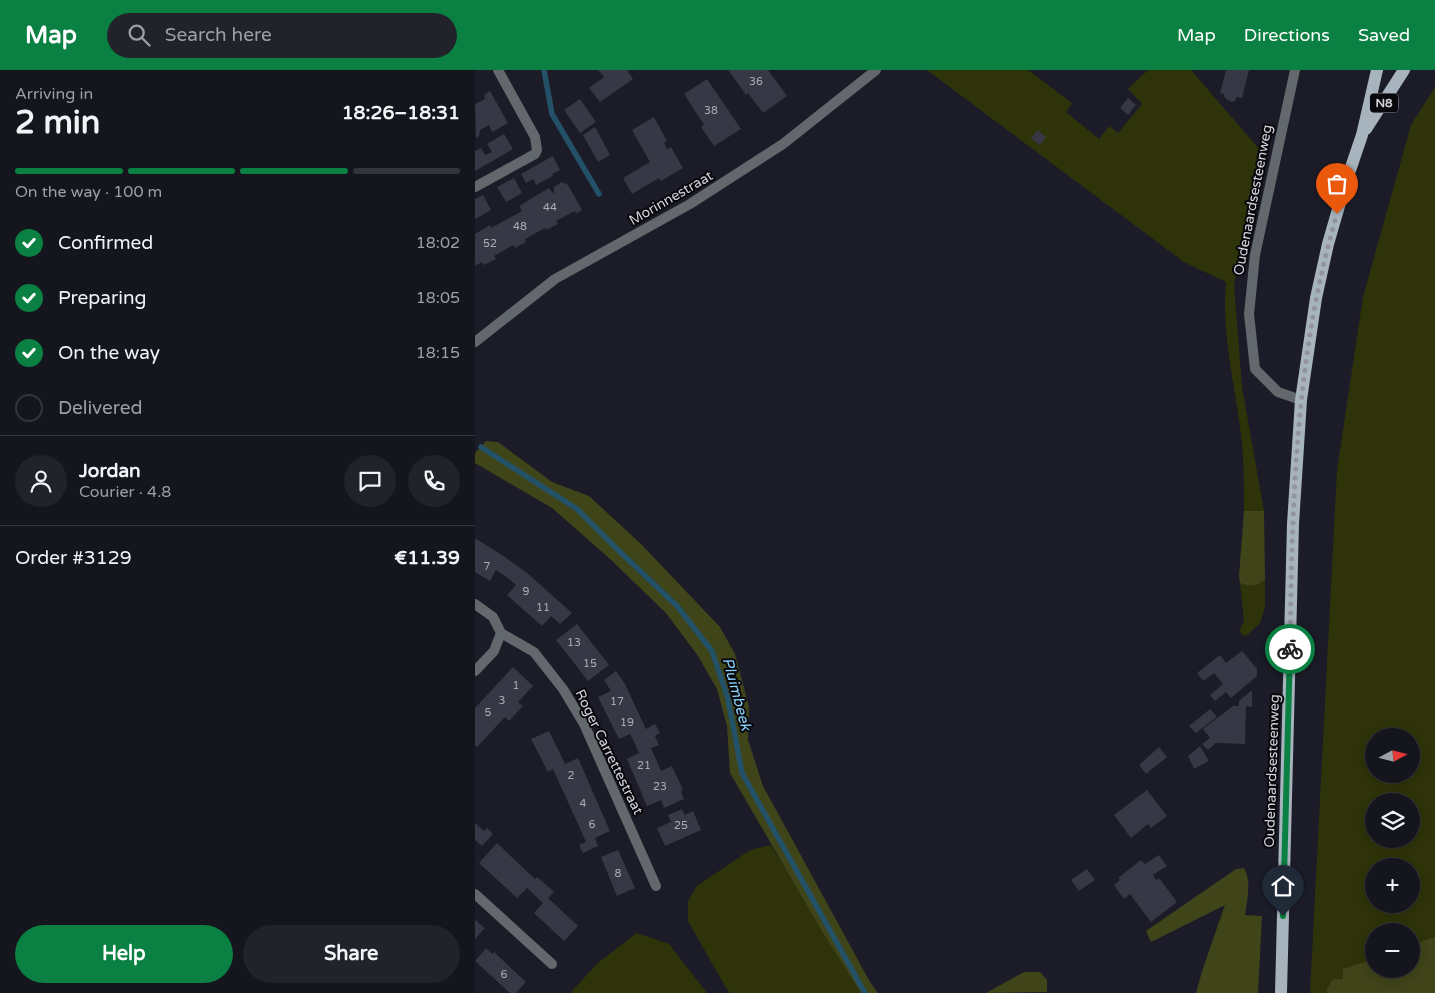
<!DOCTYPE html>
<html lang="en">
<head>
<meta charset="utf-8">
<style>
	body { margin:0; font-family:"Varela Round",sans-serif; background:#22222b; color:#f1f3f6; height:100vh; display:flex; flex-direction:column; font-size:19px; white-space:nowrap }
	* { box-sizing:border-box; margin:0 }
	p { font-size:16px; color:#9d9fa4 }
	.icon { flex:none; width:28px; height:28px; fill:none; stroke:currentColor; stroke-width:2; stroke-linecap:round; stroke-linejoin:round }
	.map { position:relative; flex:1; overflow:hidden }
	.side { display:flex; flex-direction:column; background:#15151e; width:475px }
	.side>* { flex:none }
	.needle { width:32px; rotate:83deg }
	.controls { position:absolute; left:890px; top:658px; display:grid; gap:10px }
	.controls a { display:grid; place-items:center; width:55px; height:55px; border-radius:50%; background:#15151e; box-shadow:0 2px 12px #0003,0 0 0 1px #34343c; font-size:25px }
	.pin { position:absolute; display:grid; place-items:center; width:42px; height:42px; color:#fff; margin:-51px -21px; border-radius:50% 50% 50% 0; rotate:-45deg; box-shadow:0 0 5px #0007 }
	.pin .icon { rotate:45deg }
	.courier { position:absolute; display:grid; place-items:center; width:50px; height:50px; margin:-25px; border:4px solid #0b8043; border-radius:50%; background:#fff; color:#222; box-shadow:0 1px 6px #0007 }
	.head em { font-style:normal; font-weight:800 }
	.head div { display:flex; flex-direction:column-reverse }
	.head { display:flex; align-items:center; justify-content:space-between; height:85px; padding:0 15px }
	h1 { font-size:32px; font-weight:800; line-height:38px }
	.bar { display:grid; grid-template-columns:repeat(4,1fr); gap:8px 5px; align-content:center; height:60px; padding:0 15px }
	.bar i { height:6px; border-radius:4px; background:#34343c }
	.bar .on { background:#0b8043 }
	.bar p { grid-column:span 4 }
	.line { display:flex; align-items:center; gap:12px; padding:0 15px; border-top:1px solid #34343c }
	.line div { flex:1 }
	.round { display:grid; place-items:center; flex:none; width:52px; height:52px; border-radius:26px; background:#22222b }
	ol { padding:0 15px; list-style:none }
	li { display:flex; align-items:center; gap:15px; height:55px }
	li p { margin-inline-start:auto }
	li .icon { padding:5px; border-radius:50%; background:#0b8043; color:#fff; stroke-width:4 }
	li:last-child { color:#9d9fa4 }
	li i { width:28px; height:28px; border:2px solid #34343c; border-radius:50% }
	.cta { display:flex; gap:10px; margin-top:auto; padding:10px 15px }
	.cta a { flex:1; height:58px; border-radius:30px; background:#0b8043; color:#fff; font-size:20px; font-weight:800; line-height:58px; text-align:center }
	.cta a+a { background:#22222b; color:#f1f3f6 }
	header { display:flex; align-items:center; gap:30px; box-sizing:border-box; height:70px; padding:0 25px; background:#0b8043; color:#fff }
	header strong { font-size:24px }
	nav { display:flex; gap:28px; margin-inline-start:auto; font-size:18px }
	.search { width:350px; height:45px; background:#22222b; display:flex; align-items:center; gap:12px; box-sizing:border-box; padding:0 18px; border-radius:28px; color:#9d9fa4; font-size:19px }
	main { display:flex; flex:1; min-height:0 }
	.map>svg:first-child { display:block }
	.green { fill:#2f3309; fill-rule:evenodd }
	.forest { fill:#404419 }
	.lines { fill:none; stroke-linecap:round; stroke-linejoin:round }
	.stream { stroke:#225168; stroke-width:5.5 }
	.building { fill:#373745 }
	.lane { stroke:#62686c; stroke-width:10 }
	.street { stroke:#62686c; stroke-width:10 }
	.primary { stroke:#a7b3bd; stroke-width:12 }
	.done { stroke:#93939d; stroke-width:5; stroke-dasharray:0 9 }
	.route { stroke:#0b8043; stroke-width:6 }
	.labels { text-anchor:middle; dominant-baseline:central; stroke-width:4; stroke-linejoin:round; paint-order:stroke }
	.number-label { font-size:11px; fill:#acacb6 }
	.shield { fill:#07070c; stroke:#96969e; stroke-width:1 }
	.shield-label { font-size:12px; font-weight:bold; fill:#d3d3dc }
	.street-label { font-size:14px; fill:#d3d3dc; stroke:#07070c }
	.water-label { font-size:15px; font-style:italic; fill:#8bd6ff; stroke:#07070c }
</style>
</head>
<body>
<header>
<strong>Map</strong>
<div class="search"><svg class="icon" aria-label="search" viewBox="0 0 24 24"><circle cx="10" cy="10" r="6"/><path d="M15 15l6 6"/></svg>Search here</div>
<nav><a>Map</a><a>Directions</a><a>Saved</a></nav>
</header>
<main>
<section class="side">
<div class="head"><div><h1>2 min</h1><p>Arriving in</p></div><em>18:26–18:31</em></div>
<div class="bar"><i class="on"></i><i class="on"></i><i class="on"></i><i></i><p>On the way · 100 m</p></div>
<ol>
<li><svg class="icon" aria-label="check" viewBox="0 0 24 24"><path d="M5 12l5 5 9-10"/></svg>Confirmed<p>18:02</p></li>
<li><svg class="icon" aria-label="check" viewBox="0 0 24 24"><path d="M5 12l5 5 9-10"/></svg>Preparing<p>18:05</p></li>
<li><svg class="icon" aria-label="check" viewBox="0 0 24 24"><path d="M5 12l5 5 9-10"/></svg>On the way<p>18:15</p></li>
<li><i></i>Delivered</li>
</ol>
<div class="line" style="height:90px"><a class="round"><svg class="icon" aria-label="person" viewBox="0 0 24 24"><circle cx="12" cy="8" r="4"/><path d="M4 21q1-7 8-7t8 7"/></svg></a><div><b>Jordan</b><p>Courier · 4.8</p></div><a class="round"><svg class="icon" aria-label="chat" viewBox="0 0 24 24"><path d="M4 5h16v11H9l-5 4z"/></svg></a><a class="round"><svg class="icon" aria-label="phone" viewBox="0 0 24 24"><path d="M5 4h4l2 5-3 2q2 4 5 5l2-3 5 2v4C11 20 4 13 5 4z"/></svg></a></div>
<div class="line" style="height:65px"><div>Order #3129</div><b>€11.39</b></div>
<div class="cta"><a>Help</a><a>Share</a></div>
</section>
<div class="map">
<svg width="960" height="923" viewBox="0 0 960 923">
	<rect width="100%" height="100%" fill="#1c1c28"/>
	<path class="green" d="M452,0H553L597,33L591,42L624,69L634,56L643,63L667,34L653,19L673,0H716L786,81L759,215L767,317L789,441H769C769,418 769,395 767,372C761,318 746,266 751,212L709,192Z
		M960,17V923H835L862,400L888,227L936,55ZM899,666H936V704H899ZM899,731H936V769H899ZM899,796H936V834H899ZM899,861H936V899H899Z
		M790,510V538L785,553L770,567L764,561L769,551L765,513C774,517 782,516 790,510Z
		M296,775L386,923H255L251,918L213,851V831L222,816L275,780Z
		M162,863L194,874L232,923H95L124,892Z"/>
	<path class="forest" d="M11,371L23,372L77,412L114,426L166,474L245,557L260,584L274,637L273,670L288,716L395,912L403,923H386L345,858L255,703L252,656L242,619L223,586L191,543L134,488L77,438L0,393V383Z
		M769,441H789L790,510C782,516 774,517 765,513L764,506Z
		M769,798C777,812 772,830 770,845L787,846L783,923H721L728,898L750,835L676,872L671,861L761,799Z
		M960,867V923H852V918L858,909H868V899L899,889V899H936V875Z
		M549,902H565L572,910V922L511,923Z"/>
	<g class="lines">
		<path class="stream" d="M69,0L77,44L124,124
			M6,377L102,439L142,479L202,536L237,581L253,629L267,703L390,923"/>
	</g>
	<path class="building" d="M123,0H152L158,9L125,32L114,18L129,7Z
		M253,0H293L312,26L288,43L273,23L271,25Z
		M751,0H774L767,28L762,27L760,31L756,32L750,28L749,24L745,23Z
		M232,9L266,59L239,76L226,57L229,55L209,24Z
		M15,21L33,53L17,62L14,55L5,60L4,66L1,68L0,34L10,29L9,25Z
		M653,28L661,35L653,45L645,38Z
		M105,29L121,52L105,63L89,40Z
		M179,47L192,71L189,73L192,79L196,77L208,98L186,111L184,108L157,124L148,108L175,92L157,60Z
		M120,57L135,85L123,92L108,65Z
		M563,60L571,67L565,75L556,68Z
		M29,64L38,79L0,101V81L6,78L10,85L17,82L12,74Z
		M78,86L85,100L77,104L78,106L61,115L58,109L51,113L46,104Z
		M39,108L47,123L31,132L22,117Z
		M87,112L93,115L107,140L101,144L100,141L81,151L83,154L71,160L70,158L50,169L51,172L40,178L38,175L19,186L21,189L9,195L7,192L0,196V164L15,155L16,158L47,141L44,136L74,118L78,123H79V117Z
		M8,125L16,140L0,149V129Z
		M0,468L30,487L52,503L97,543L85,554L76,546L67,556L32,525L41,515L33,508L21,500L15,511L0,502Z
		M102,554L134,595L113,611L81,570Z
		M767,581L782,599V606L756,628L751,622L740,631L735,625L748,614L739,603L728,611L722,603L745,585L751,593Z
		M38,597L58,616L43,632L48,636L34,651L30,647L2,677L0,675V638Z
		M141,601L150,614L171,659L180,654L185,663L180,666L184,675L176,678L186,701L197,696L208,720L206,722L209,729L189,738L186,730L172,736L152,689L164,683L160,674L155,664L144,669L123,627L136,621L129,610Z
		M777,620V637L771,636L770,674L741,673L733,680L727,674L735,668L728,659L758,636H764V631Z
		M735,639L742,647L721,663L714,656Z
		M74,661L90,694L103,688L135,761L120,768L123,776L108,783L104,775L111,772L78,699L73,702L56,669Z
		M725,676L734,691L719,699L713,686Z
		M684,677L692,687L671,704L664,695Z
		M672,720L692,746L676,758L673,754L656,768L639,745Z
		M207,739L210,745L218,741L226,760L190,776L182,758L196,752L193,745Z
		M0,753L9,761L12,758L18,764L7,776L0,770Z
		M22,773L60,809L62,807L79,822L73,828L103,856L89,871L59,843L68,833L52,818L42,828L4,793Z
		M143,780L160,818L142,826L126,787Z
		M684,785L692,796L678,805L681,810L684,808L702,832L676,852L655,824L649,829L639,815L645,810L643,808L666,790L670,794Z
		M612,799L620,810L604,821L596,810Z
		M0,850L10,858L0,869Z
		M11,878L17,884L19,882L51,912L41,923H35L0,891Z"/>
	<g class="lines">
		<path class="lane" d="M0,117L60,84L62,80L60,67L23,0"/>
		<path class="street" d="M820,0L780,185L774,244L780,299L803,322L826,330
			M0,272L80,209L215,134L308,74L401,0
			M0,534L18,547L26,563L59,582L88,619L109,654L181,816
			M0,601L19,581L26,563
			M0,824L77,894"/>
		<path class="primary" d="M891,59L929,0
			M806,923L818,454L826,330L841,228L853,174L870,115L887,65L902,0"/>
	</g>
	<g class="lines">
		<path class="done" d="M815,579C816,537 816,495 818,453C822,349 832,245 862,144"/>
		<path class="route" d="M808,846L815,579"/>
	</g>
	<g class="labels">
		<g class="number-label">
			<text x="281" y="11">36</text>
			<text x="236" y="40">38</text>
			<text x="75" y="137">44</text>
			<text x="45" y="156">48</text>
			<text x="15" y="173">52</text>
			<text x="12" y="496">7</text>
			<text x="51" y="521">9</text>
			<text x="68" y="537">11</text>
			<text x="99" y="572">13</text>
			<text x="115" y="593">15</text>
			<text x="41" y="615">1</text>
			<text x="27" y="630">3</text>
			<text x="142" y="631">17</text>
			<text x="13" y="642">5</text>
			<text x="152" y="652">19</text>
			<text x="169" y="695">21</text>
			<text x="96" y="705">2</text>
			<text x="185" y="716">23</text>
			<text x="108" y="733">4</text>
			<text x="117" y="754">6</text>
			<text x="206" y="755">25</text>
			<text x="143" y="803">8</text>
			<text x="29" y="904">6</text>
		</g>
		<rect class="shield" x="895" y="23.5" width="28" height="19" rx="4"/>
		<g class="shield-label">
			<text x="909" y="33">N8</text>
		</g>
		<g class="street-label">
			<text transform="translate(196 128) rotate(-30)">Morinnestraat</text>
			<text transform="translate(778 130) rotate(-79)">Oudenaardsesteenweg</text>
			<text transform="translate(134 682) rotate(64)">Roger Carrettestraat</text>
			<text transform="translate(797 701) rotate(-88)">Oudenaardsesteenweg</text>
		</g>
		<g class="water-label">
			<text transform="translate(262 624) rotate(75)">Pluimbeek</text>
		</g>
	</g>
</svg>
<div class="controls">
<a><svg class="needle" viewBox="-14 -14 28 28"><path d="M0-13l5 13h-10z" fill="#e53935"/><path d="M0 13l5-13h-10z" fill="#9d9fa4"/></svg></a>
<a><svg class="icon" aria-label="layers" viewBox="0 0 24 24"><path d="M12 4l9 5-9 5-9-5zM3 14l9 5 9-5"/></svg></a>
<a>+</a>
<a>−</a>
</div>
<div class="pin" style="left:862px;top:144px;background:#ea580c"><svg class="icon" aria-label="bag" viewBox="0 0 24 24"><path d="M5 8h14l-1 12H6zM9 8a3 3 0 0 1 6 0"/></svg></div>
<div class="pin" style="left:808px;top:846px;background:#1f2937"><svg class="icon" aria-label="home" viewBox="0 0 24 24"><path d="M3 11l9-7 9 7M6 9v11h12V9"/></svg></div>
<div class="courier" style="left:815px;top:579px"><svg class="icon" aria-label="bike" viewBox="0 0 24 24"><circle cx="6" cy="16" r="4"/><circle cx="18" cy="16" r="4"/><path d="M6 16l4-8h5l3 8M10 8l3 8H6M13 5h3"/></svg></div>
</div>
</main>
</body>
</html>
